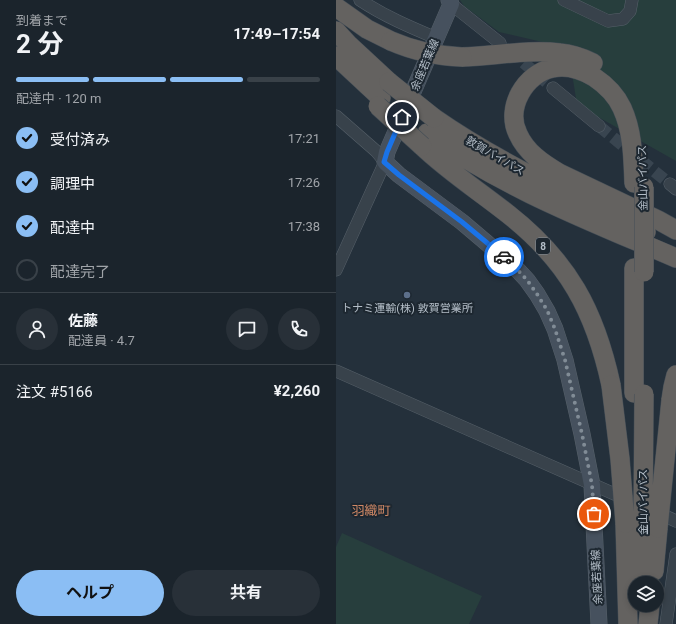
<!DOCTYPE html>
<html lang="ja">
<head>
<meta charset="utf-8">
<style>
	body { margin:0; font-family:Roboto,"Noto Sans JP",sans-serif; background:#283038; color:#f1f3f6; height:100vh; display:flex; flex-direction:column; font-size:15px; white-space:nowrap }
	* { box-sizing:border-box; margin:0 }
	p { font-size:13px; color:#a0a4a9 }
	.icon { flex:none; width:22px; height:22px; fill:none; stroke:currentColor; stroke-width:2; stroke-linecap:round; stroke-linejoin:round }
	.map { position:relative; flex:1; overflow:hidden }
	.sheet { display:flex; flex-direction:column; background:#1b242c; width:336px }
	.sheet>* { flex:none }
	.tools { position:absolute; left:292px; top:576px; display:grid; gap:8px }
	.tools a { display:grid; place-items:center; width:36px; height:36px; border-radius:50%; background:#1b242c; box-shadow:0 2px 6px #0003,0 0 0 1px #394148; font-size:20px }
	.pin { position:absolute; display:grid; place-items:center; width:34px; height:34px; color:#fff; margin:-17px; border:2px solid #fff; border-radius:50%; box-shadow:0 1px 4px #0007 }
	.courier { position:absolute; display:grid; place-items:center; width:40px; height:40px; margin:-20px; border:3px solid #1a73e8; border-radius:50%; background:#fff; color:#222; box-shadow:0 1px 5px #0007 }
	.headline em { font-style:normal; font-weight:700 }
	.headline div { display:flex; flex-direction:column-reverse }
	.headline { display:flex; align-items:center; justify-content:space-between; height:68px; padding:0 16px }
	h1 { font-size:26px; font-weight:700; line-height:30px }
	.bar { display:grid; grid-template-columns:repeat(4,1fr); gap:6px 4px; align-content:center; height:48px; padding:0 16px }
	.bar i { height:5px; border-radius:3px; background:#394148 }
	.bar .current { background:#8bbef4 }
	.bar p { grid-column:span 4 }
	.line { display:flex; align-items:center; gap:10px; padding:0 16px; border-top:1px solid #394148 }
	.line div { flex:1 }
	.round { display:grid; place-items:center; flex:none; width:42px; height:42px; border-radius:21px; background:#283038 }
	ol { padding:0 16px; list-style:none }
	li { display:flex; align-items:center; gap:12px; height:44px }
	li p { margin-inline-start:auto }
	li .icon { padding:4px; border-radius:50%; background:#8bbef4; color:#111; stroke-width:4 }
	li:last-child { color:#a0a4a9 }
	li i { width:22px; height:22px; border:2px solid #394148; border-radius:50% }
	.cta { display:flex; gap:8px; margin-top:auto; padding:8px 16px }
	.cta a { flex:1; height:46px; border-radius:24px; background:#8bbef4; color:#111; font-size:16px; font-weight:700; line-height:46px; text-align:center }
	.cta a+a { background:#283038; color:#f1f3f6 }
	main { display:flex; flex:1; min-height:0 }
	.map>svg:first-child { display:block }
	.green { fill:#273e3d }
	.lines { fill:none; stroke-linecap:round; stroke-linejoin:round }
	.minor-tunnel { stroke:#394550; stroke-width:12; stroke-dasharray:12 6; stroke-linecap:butt }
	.minor-casing { stroke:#566069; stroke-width:13 }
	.secondary-casing { stroke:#566069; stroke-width:17 }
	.trunk-casing { stroke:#434d56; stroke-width:20 }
	.minor { stroke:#38424b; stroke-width:12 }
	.secondary { stroke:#46515e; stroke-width:16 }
	.trunk { stroke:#646260; stroke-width:19 }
	.trunk-bridge-casing { stroke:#434d56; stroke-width:20; stroke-linecap:butt }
	.trunk-bridge { stroke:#646260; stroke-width:19 }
	.done { stroke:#818c96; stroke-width:4; stroke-dasharray:0 7.2 }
	.route { stroke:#1a73e8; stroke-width:5 }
	.service-dot { fill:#5c6f8a; stroke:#1d2730; stroke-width:1.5 }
	.labels { text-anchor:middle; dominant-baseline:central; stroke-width:4; stroke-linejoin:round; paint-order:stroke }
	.shield { fill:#1d2730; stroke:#86909a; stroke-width:1 }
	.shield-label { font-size:10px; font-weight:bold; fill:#b3bdc7 }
	.street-label { font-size:11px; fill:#b3bdc7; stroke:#1d2730 }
	.poi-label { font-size:11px; fill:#b3bdc7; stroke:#1d2730 }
	.quarter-label { font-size:13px; fill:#d08865; stroke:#1d2730 }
</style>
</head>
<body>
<main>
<section class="sheet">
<div class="headline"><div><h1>2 分</h1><p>到着まで</p></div><em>17:49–17:54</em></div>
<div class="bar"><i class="current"></i><i class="current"></i><i class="current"></i><i></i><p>配達中 · 120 m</p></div>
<ol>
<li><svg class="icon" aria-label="check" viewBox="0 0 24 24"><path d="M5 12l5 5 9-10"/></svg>受付済み<p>17:21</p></li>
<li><svg class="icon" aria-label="check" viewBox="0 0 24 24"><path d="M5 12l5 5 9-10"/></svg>調理中<p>17:26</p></li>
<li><svg class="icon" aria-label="check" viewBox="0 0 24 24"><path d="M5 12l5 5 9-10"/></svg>配達中<p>17:38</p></li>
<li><i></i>配達完了</li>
</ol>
<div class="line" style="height:72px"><a class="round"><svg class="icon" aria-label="person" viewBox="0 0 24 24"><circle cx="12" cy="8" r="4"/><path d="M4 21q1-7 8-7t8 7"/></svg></a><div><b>佐藤</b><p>配達員 · 4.7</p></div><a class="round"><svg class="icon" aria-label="chat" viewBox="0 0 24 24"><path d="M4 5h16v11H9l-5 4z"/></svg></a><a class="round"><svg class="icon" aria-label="phone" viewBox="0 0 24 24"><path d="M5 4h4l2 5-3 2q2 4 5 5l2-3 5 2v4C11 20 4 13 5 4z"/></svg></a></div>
<div class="line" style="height:52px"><div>注文 #5166</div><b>¥2,260</b></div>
<div class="cta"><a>ヘルプ</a><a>共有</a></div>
</section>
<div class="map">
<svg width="340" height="624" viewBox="0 0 340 624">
	<rect width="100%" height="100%" fill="#24303b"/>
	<path class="green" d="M124,0H340V161L241,105L232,48L163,32L128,6Z
		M6,533L146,596L133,624H0V547Z"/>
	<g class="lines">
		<path class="minor-tunnel" d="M174,51L217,88
			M263,126L334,184"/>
		<g class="minor-casing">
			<path id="minor" d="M24,0C48,16 74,27 100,38
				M228,0L272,21L287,19L294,11L296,0
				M115,4L164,43
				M217,88L263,126
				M0,116L40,151L49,162L0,270
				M334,184L340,189
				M0,371L292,500
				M318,511L340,521
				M330,624L340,554"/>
		</g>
		<g class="secondary-casing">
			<path id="secondary" d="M113,0L115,4L51,152L49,162L63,175L126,222L178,266L191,280L201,294L211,311L219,329L229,360L246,434L256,485L263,624"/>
		</g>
		<g class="trunk-casing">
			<path id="trunk" d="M0,7L31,29L55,41
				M0,31L12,44L53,82
				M0,56L45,98
				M126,57C158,56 193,49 224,53C236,54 247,58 257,63
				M98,118C164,164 238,197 310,232
				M91,133C167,188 254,221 340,258
				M86,146C112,171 143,191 172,214C232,261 259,311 275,385
				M298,183C297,158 297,132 286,108C280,95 270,85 258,77C246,70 231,65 217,68C189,73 169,108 182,134C190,152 206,163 223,173L322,220L340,230
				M298,393V268
				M335,400L337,387L340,375
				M289,523L292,624
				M318,571L322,528
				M306,583L307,526
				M312,624L314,605"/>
		</g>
		<use href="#minor" class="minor"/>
		<use href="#secondary" class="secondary"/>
		<use href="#trunk" class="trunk"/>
		<g class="trunk-bridge-casing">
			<path id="trunk-bridge" d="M55,41C78,51 101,56 126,57
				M53,82L98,118
				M42,106L86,146
				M308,272V187
				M275,385L284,459L289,523
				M307,526L308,394
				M322,528L335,400"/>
		</g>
		<use href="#trunk-bridge" class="trunk-bridge"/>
	</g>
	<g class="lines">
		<path class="done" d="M168,257L178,266L191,280L201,294L211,310L219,329L229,360L246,434L256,485L258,514"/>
		<path class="route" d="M66,117L51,152L48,162L63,175L126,222L168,257"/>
	</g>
	<circle class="service-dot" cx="71" cy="295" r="4"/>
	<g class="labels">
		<rect class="shield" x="200" y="238" width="14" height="16" rx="3"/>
		<g class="shield-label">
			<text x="207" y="246">8</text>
		</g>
		<g class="street-label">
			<text transform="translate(89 65) rotate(-67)">余座若葉線</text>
			<text transform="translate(159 156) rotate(30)">敦賀バイパス</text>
			<text transform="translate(307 178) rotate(-91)">金山バイパス</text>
			<text transform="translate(307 502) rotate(-90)">金山バイパス</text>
			<text transform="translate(261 577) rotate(-93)">余座若葉線</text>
		</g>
		<g class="poi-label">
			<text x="71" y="308">トナミ運輸(株) 敦賀営業所</text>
		</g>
		<g class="quarter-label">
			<text x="35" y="510">羽織町</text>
		</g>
	</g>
</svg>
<div class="tools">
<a><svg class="icon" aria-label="layers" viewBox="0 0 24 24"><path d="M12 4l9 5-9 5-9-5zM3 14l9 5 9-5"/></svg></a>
</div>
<div class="pin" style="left:258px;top:514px;background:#ea580c"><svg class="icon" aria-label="bag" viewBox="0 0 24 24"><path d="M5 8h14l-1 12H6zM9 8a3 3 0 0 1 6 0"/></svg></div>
<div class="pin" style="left:66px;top:117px;background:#1f2937"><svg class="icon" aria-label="home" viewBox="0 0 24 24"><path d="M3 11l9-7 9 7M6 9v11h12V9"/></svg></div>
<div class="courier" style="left:168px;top:257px"><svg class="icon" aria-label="car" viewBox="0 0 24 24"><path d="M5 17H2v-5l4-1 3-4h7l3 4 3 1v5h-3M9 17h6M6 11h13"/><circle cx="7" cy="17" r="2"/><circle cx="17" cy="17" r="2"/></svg></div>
</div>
</main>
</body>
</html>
